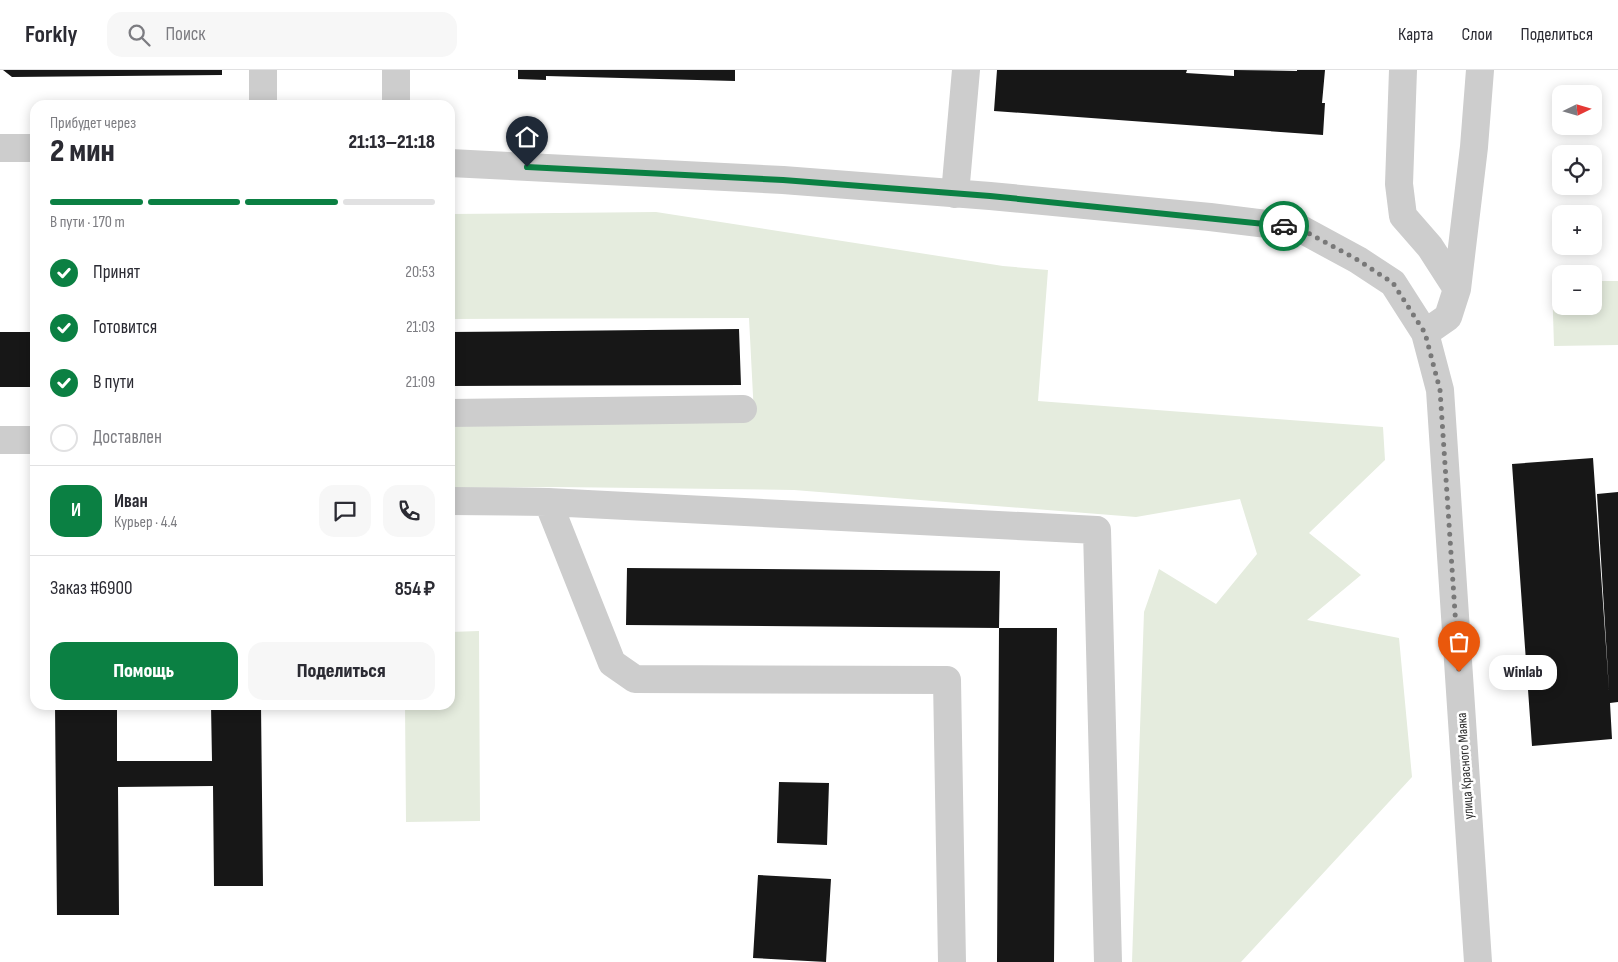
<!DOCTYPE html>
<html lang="ru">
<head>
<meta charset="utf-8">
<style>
	body { margin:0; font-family:"Sofia Sans Condensed",sans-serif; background:#f7f7f7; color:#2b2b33; height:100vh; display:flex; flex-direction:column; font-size:19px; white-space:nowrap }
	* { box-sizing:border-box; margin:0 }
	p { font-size:16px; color:#7c7c81 }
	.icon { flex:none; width:28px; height:28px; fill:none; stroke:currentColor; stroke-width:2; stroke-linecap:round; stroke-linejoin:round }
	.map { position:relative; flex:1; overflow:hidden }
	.side { position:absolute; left:30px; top:30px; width:425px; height:610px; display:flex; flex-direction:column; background:#fff; border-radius:15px; box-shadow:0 2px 12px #0003 }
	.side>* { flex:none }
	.needle { width:32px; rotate:85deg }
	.tools { position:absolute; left:1552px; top:15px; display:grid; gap:10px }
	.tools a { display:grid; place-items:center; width:50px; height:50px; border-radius:10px; background:#fff; box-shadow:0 2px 12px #0003; font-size:25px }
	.pin { position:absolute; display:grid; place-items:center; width:42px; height:42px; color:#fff; margin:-51px -21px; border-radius:50% 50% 50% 0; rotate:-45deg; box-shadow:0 0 5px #0007 }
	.pin .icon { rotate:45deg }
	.courier { position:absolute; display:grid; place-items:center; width:50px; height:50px; margin:-25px; border:4px solid #0b8043; border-radius:50%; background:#fff; color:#222; box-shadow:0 1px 6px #0007 }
	.bubble { position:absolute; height:35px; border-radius:15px; background:#fff; box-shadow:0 2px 12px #0003; font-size:16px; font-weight:800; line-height:35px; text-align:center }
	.head em { font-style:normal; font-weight:800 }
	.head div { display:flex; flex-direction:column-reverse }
	.head { display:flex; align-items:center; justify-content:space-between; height:85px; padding:0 20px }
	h1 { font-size:32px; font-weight:800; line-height:38px }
	.bar { display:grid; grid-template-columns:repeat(4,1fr); gap:8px 5px; align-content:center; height:60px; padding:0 20px }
	.bar i { height:6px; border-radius:4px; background:#e1e1e2 }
	.bar .on { background:#0b8043 }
	.bar p { grid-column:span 4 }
	.line { display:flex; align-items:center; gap:12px; padding:0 20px; border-top:1px solid #e1e1e2 }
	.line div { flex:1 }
	.round { display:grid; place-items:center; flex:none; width:52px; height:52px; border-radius:15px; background:#f7f7f7 }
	ol { padding:0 20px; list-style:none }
	li { display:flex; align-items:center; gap:15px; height:55px }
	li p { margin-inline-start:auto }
	li .icon { padding:5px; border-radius:50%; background:#0b8043; color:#fff; stroke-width:4 }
	li:last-child { color:#7c7c81 }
	li i { width:28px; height:28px; border:2px solid #e1e1e2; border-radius:50% }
	.cta { display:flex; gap:10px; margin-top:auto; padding:10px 20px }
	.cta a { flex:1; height:58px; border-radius:15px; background:#0b8043; color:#fff; font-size:20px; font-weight:800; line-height:58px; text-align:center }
	.cta a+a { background:#f7f7f7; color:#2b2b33 }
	header { display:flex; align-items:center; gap:30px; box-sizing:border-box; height:70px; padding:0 25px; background:#fff; border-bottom:1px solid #e1e1e2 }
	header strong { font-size:24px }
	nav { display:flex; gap:28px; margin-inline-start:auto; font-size:18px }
	.search { width:350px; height:45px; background:#f7f7f7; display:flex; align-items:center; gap:12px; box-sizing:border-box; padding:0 18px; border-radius:15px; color:#7c7c81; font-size:19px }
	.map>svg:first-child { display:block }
	.green { fill:#e5ecde }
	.building { fill:#171717 }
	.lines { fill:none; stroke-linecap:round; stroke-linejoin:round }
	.minor { stroke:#cdcdcd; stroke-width:28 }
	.done { stroke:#787878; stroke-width:5; stroke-dasharray:0 9 }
	.route { stroke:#0b8043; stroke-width:6 }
	.labels { text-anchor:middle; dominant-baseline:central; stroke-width:5; stroke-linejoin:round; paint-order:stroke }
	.street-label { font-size:14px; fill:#303030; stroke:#fff }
</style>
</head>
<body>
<header>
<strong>Forkly</strong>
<div class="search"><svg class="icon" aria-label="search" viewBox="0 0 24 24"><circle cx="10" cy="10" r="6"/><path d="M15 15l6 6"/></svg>Поиск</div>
<nav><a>Карта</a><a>Слои</a><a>Поделиться</a></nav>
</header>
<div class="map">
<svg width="1618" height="892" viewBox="0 0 1618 892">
	<rect width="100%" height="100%" fill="#fff"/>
	<path class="green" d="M656,142L1003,196L1048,200L1038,331L1383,357L1385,390L1309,463L1361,505L1307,550L1399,568L1412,707L1241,892H1132L1144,542L1159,499L1216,534L1257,484L1240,429L1136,447L794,420L556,417L450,418V348L754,345L749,248L450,249V144Z
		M1594,211H1618V275L1554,276L1552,212H1561V236H1594Z
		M479,561L480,751L406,752L405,635H450V562Z"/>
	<path class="building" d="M3,0H222V5L12,7Z
		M518,0H735V11L546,6V10L518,9Z
		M997,0H1187L1186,3L1234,6V0L1297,1V0H1325L1322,33H1325L1323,65L994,41Z
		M739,259L741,315L450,316V262Z
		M0,262H35V317H0Z
		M1593,388L1609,620L1597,424L1618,422V632L1610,633L1612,669L1532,676L1512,394Z
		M627,498L1000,501L999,558L626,555Z
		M999,558H1057L1054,892H997Z
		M55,635H117V691H212L211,635H261L263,816H214L213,716L118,717L119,845H57Z
		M779,712L829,713L827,775L777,773Z
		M758,805L831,809L826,892L753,888Z"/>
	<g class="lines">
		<path class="minor" d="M263,0V35
			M1403,0L1399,114L1403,146L1430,177L1457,219
			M396,35V0
			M0,78H35
			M450,93L783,110L990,126L1210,147L1299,158L1358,190L1393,213L1425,263L1440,320L1478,892
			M955,124L966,0
			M1425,263L1448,247L1457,219L1474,77L1480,0
			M450,343L743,339
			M0,370H35
			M450,431L548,432L1097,460L1108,892
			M548,432L612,593L635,609L947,610L952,892"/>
	</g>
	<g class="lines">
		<path class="done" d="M1284,156L1299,158L1358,190L1393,213L1425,263L1440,320L1459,602"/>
		<path class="route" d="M527,97L783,110L990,126L1284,156"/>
	</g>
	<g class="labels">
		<g class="street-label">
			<text transform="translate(1465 696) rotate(-94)">улица Красного Маяка</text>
		</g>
	</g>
</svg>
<div class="tools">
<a><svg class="needle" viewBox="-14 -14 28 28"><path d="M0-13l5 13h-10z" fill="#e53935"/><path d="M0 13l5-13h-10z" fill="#7c7c81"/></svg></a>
<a><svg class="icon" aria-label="locate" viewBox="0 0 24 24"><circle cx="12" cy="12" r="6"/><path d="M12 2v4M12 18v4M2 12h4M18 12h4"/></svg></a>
<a>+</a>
<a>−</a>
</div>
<div class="pin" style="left:1459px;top:602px;background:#ea580c"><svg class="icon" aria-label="bag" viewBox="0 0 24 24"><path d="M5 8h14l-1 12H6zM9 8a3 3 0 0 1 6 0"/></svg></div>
<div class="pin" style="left:527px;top:97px;background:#1f2937"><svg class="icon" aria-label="home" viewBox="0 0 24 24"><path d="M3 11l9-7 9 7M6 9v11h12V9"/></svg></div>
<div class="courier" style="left:1284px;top:156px"><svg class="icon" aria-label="car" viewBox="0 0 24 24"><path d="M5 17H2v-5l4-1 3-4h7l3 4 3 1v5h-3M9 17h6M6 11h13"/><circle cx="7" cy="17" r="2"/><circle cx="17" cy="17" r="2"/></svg></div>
<div class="bubble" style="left:1489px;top:585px;width:68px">Winlab</div>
<section class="side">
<div class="head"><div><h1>2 мин</h1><p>Прибудет через</p></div><em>21:13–21:18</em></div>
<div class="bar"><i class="on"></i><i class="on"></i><i class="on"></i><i></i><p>В пути · 170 m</p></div>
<ol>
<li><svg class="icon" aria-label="check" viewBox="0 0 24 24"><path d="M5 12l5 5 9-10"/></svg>Принят<p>20:53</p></li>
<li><svg class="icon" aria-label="check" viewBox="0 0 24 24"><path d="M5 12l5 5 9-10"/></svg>Готовится<p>21:03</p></li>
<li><svg class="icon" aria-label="check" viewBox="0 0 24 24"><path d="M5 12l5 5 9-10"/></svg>В пути<p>21:09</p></li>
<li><i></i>Доставлен</li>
</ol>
<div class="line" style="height:90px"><b class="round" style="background:#0b8043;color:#fff">И</b><div><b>Иван</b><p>Курьер · 4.4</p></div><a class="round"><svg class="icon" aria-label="chat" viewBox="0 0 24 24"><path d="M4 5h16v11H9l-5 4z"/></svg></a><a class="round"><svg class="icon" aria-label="phone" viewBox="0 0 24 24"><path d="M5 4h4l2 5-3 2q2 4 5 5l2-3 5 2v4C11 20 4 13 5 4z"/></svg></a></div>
<div class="line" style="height:65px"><div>Заказ #6900</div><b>854 ₽</b></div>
<div class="cta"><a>Помощь</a><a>Поделиться</a></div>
</section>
</div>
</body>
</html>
